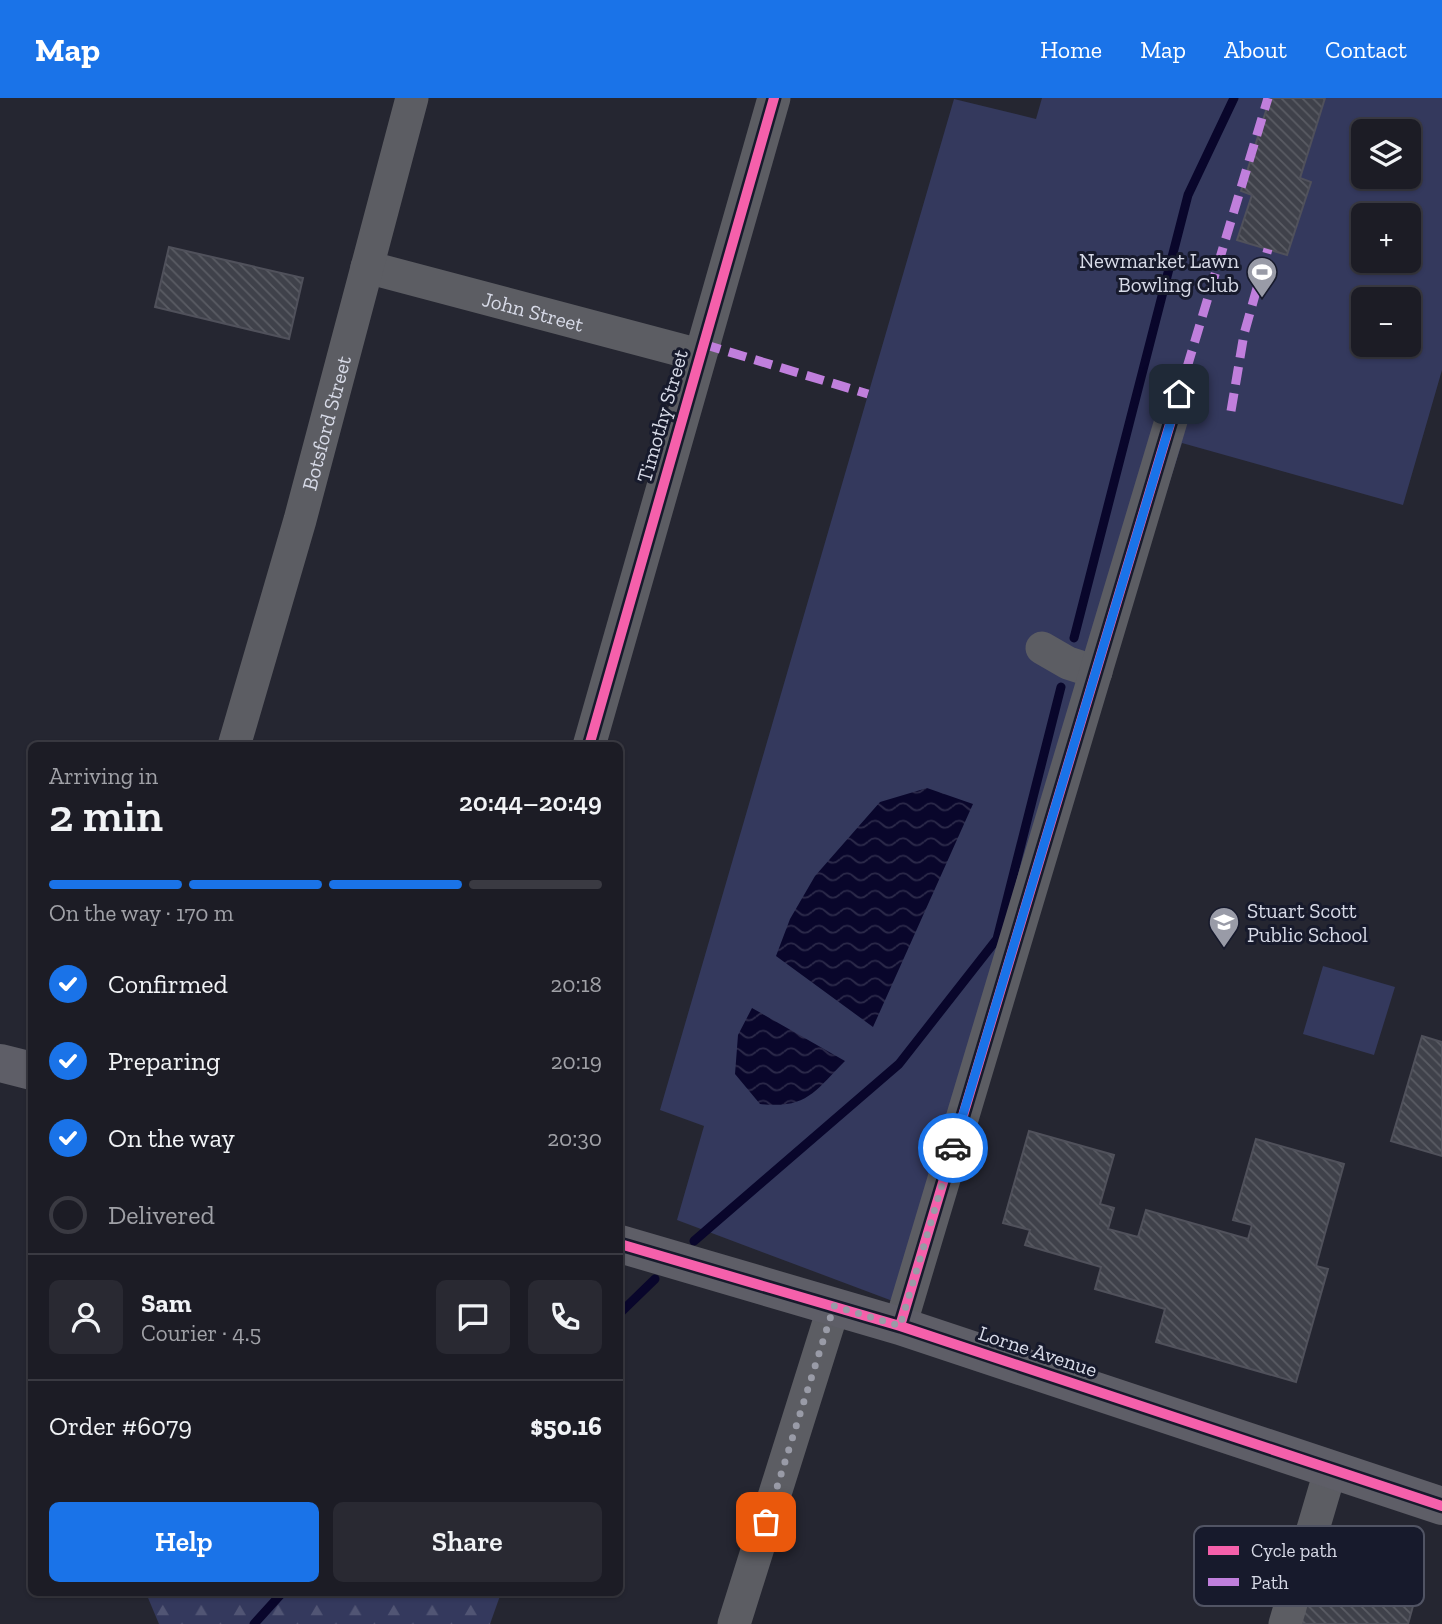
<!DOCTYPE html>
<html lang="en">
<head>
<meta charset="utf-8">
<style>
	body { margin:0; font-family:"Zilla Slab",serif; background:#292932; color:#f1f3f6; height:100vh; display:flex; flex-direction:column; font-size:26px; white-space:nowrap }
	* { box-sizing:border-box; margin:0 }
	p { font-size:23px; color:#a0a1a7 }
	.icon { flex:none; width:38px; height:38px; fill:none; stroke:currentColor; stroke-width:2; stroke-linecap:round; stroke-linejoin:round }
	.map { position:relative; flex:1; overflow:hidden }
	.sheet { position:absolute; left:28px; top:644px; width:595px; height:854px; display:flex; flex-direction:column; background:#1c1c25; border-radius:10px; box-shadow:0 2px 5px #0004,0 0 0 2px #3a3a42 }
	.sheet>* { flex:none }
	.fabs { position:absolute; left:1351px; top:21px; display:grid; gap:14px }
	.fabs a { display:grid; place-items:center; width:70px; height:70px; border-radius:10px; background:#1c1c25; box-shadow:0 2px 5px #0004,0 0 0 2px #3a3a42; font-size:35px }
	.pin { position:absolute; display:grid; place-items:center; width:60px; height:60px; color:#fff; margin:-30px; border-radius:14px; box-shadow:0 4px 10px #0006 }
	.courier { position:absolute; display:grid; place-items:center; width:70px; height:70px; margin:-35px; border:5px solid #1a73e8; border-radius:50%; background:#fff; color:#222; box-shadow:0 2px 9px #0007 }
	.overview em { font-style:normal; font-weight:600 }
	.overview div { display:flex; flex-direction:column-reverse }
	.overview { display:flex; align-items:center; justify-content:space-between; height:119px; padding:0 21px }
	h1 { font-size:46px; font-weight:600; line-height:52px }
	.bar { display:grid; grid-template-columns:repeat(4,1fr); gap:10px 7px; align-content:center; height:84px; padding:0 21px }
	.bar i { height:9px; border-radius:5px; background:#3a3a42 }
	.bar .current { background:#1a73e8 }
	.bar p { grid-column:span 4 }
	.line { display:flex; align-items:center; gap:18px; padding:0 21px; border-top:2px solid #3a3a42 }
	.line div { flex:1 }
	.round { display:grid; place-items:center; flex:none; width:74px; height:74px; border-radius:10px; background:#292932 }
	ol { padding:0 21px; list-style:none }
	li { display:flex; align-items:center; gap:21px; height:77px }
	li p { margin-inline-start:auto }
	li .icon { padding:7px; border-radius:50%; background:#1a73e8; color:#fff; stroke-width:4 }
	li:last-child { color:#a0a1a7 }
	li i { width:38px; height:38px; border:4px solid #3a3a42; border-radius:50% }
	.primary-button { display:flex; gap:14px; margin-top:auto; padding:14px 21px }
	.primary-button a { flex:1; height:80px; border-radius:10px; background:#1a73e8; color:#fff; font-size:28px; font-weight:600; line-height:80px; text-align:center }
	.primary-button a+a { background:#292932; color:#f1f3f6 }
	header { display:flex; align-items:center; gap:42px; box-sizing:border-box; height:98px; padding:0 35px; background:#1a73e8; color:#fff }
	header strong { font-size:33px }
	nav { display:flex; gap:38px; margin-inline-start:auto; font-size:24px }
	.map>svg:first-child { display:block }
	.green { fill:#34395d; fill-rule:evenodd }
	.forest { fill:url(#forest-firs) }
	.water { fill:url(#water-waves) }
	.lines { fill:none; stroke-linecap:round; stroke-linejoin:round }
	.stream { stroke:#09062b; stroke-width:9 }
	.building { fill:url(#building-back-hatch); stroke:#50515b; stroke-width:2 }
	.minor { stroke:#5c5d63; stroke-width:33 }
	.major { stroke:#5e5e67; stroke-width:38 }
	.quiet { stroke:#c07fdc; stroke-width:9; stroke-dasharray:18 9; stroke-linecap:butt }
	.cycleway-casing { stroke:#171a2c; stroke-width:15 }
	.cycleway { stroke:#f560ab; stroke-width:10 }
	.done { stroke:#999ba7; stroke-width:7; stroke-dasharray:0 12.6 }
	.route { stroke:#1a73e8; stroke-width:9 }
	.labels { text-anchor:middle; dominant-baseline:central; stroke-width:6; stroke-linejoin:round; paint-order:stroke }
	.poi-label { font-size:21px; fill:#d7dae7; stroke:#171a2c; text-anchor:end }
	.street-label { font-size:21px; fill:#d7dae7; stroke:#171a2c }
	.key { fill:#171a2c; stroke:#515464; stroke-width:2 }
	.key-label { font-size:19px; fill:#d7dae7 }
</style>
</head>
<body>
<header>
<strong>Map</strong>
<nav><a>Home</a><a>Map</a><a>About</a><a>Contact</a></nav>
</header>
<div class="map">
<svg width="1442" height="1526" viewBox="0 0 1442 1526">
	<defs>
		<pattern id="forest-firs" width="22" height="20" patternUnits="userSpaceOnUse" patternTransform="scale(1.75)"><rect width="22" height="20" fill="#34395d"/><path d="M5 1l3.5 6h-7zM16 11l3.5 6h-7z" fill="#515574"/></pattern>
		<pattern id="water-waves" width="16" height="10" patternUnits="userSpaceOnUse" patternTransform="scale(1.75)"><rect width="16" height="10" fill="#09062b"/><path d="M0 5q4-4 8 0t8 0" fill="none" stroke="#2c2a4a"/></pattern>
		<pattern id="building-back-hatch" width="6" height="6" patternUnits="userSpaceOnUse" patternTransform="scale(1.75)"><rect width="6" height="6" fill="#3f414a"/><path d="M-1 5l2 2M0 0l6 6M5-1l2 2" fill="none" stroke="#5a5c64"/></pattern>
	</defs>
	<rect width="100%" height="100%" fill="#252631"/>
	<path class="green" d="M1042,0H1442V272L1403,407L1182,345L906,1208L677,1122L704,1028L660,1012L954,1L1036,21ZM1363,33H1409V79H1363ZM1363,117H1409V163H1363ZM1363,201H1409V247H1363Z
		M1323,868L1395,889L1374,957L1303,936Z"/>
	<path class="forest" d="M146,1495H501L490,1526H159Z"/>
	<path class="water" d="M927,690L973,706L873,929L776,858L790,821L815,778L880,704Z
		M752,910L845,963C814,994 807,1011 760,1006L735,976L738,937Z"/>
	<g class="lines">
		<path class="stream" d="M1074,540L1188,97L1234,0
			M694,1143L899,966L997,841L1061,589
			M620,1215L655,1181
			M254,1526L283,1494"/>
	</g>
	<path class="building" d="M1270,0H1325L1300,80L1311,84L1287,157L1237,142L1252,97L1241,93Z
		M169,149L303,180L289,241L155,209Z
		M1422,938L1442,944V1058L1391,1043Z
		M1029,1033L1114,1057L1100,1106L1114,1110L1108,1131L1138,1139L1146,1112L1248,1141L1252,1127L1233,1122L1256,1041L1344,1066L1316,1168L1328,1171L1296,1284L1156,1244L1165,1211L1095,1191L1101,1169L1025,1147L1030,1132L1003,1125Z
		M1369,1477L1418,1490L1408,1526H1292L1304,1481L1363,1497Z"/>
	<g class="lines">
		<g class="minor">
			<path id="s1" d="M367,169L699,257"/>
			<path d="M1042,550L1068,565L1096,574"/>
			<path id="s2" d="M234,648L300,422L412,0"/>
			<path d="M589,648L774,0"/>
			<path d="M900,1228L1179,296"/>
			<path d="M734,1526L834,1208"/>
			<path d="M1285,1526L1331,1370"/>
		</g>
		<path class="major" d="M0,965L32,973
			M620,1146L900,1228L1442,1408"/>
		<path class="quiet" d="M703,246L868,296
			M1179,296L1268,0
			M1231,313L1244,236L1268,151"/>
		<g class="cycleway-casing">
			<path id="cycleway" d="M589,648L774,0
				M620,1146L900,1228L1442,1408
				M900,1228L1179,296"/>
		</g>
		<use href="#cycleway" class="cycleway"/>
	</g>
	<g class="lines">
		<path class="done" d="M766,1424L834,1208L900,1228L953,1050"/>
		<path class="route" d="M953,1050L1179,296"/>
	</g>
	<defs>
		<g id="stadium-pin" transform="scale(1.575)"><path d="M0 17L-7.5 6A9.5 9.5 0 1 1 7.5 6Z" fill="#999ba7" stroke="#171a2c"/><path d="M0-5a6.5 5 0 1 0 0 10a6.5 5 0 1 0 0-10ZM-3.5-1.8h7v3.6h-7Z" fill="#fff"/></g>
		<g id="school-pin" transform="scale(1.575)"><path d="M0 17L-7.5 6A9.5 9.5 0 1 1 7.5 6Z" fill="#999ba7" stroke="#171a2c"/><path d="M0-5L7-2L0 1L-7-2ZM-4 1L0 2.5L4 1V4Q0 6-4 4Z" fill="#fff"/></g>
	</defs>
	<g fill-rule="evenodd">
		<use href="#stadium-pin" x="1262" y="174"/>
		<use href="#school-pin" x="1224" y="824"/>
	</g>
	<g class="labels">
		<g class="poi-label">
			<text x="1239" y="162">Newmarket Lawn<tspan x="1239" dy="24">Bowling Club</tspan></text>
			<text x="1247" y="812" text-anchor="start">Stuart Scott<tspan x="1247" dy="24">Public School</tspan></text>
		</g>
		<g class="street-label">
			<text stroke="none"><textPath href="#s1" startOffset="172">John Street</textPath></text>
			<text transform="translate(662 318) rotate(-74)">Timothy Street</text>
			<text stroke="none"><textPath href="#s2" startOffset="336">Botsford Street</textPath></text>
			<text transform="translate(1038 1253) rotate(18)">Lorne Avenue</text>
		</g>
	</g>
	<rect x="1194" y="1428" width="230" height="80" rx="10" class="key"/>
	<rect x="1208" y="1448" width="31" height="9" fill="#f560ab"/>
	<rect x="1208" y="1480" width="31" height="8" fill="#c07fdc"/>
	<g class="key-label">
		<text x="1251" y="1459">Cycle path</text>
		<text x="1251" y="1491">Path</text>
	</g>
</svg>
<div class="fabs">
<a><svg class="icon" aria-label="layers" viewBox="0 0 24 24"><path d="M12 4l9 5-9 5-9-5zM3 14l9 5 9-5"/></svg></a>
<a>+</a>
<a>−</a>
</div>
<div class="pin" style="left:766px;top:1424px;background:#ea580c"><svg class="icon" aria-label="bag" viewBox="0 0 24 24"><path d="M5 8h14l-1 12H6zM9 8a3 3 0 0 1 6 0"/></svg></div>
<div class="pin" style="left:1179px;top:296px;background:#1f2937"><svg class="icon" aria-label="home" viewBox="0 0 24 24"><path d="M3 11l9-7 9 7M6 9v11h12V9"/></svg></div>
<div class="courier" style="left:953px;top:1050px"><svg class="icon" aria-label="car" viewBox="0 0 24 24"><path d="M5 17H2v-5l4-1 3-4h7l3 4 3 1v5h-3M9 17h6M6 11h13"/><circle cx="7" cy="17" r="2"/><circle cx="17" cy="17" r="2"/></svg></div>
<section class="sheet">
<div class="overview"><div><h1>2 min</h1><p>Arriving in</p></div><em>20:44–20:49</em></div>
<div class="bar"><i class="current"></i><i class="current"></i><i class="current"></i><i></i><p>On the way · 170 m</p></div>
<ol>
<li><svg class="icon" aria-label="check" viewBox="0 0 24 24"><path d="M5 12l5 5 9-10"/></svg>Confirmed<p>20:18</p></li>
<li><svg class="icon" aria-label="check" viewBox="0 0 24 24"><path d="M5 12l5 5 9-10"/></svg>Preparing<p>20:19</p></li>
<li><svg class="icon" aria-label="check" viewBox="0 0 24 24"><path d="M5 12l5 5 9-10"/></svg>On the way<p>20:30</p></li>
<li><i></i>Delivered</li>
</ol>
<div class="line" style="height:126px"><a class="round"><svg class="icon" aria-label="person" viewBox="0 0 24 24"><circle cx="12" cy="8" r="4"/><path d="M4 21q1-7 8-7t8 7"/></svg></a><div><b>Sam</b><p>Courier · 4.5</p></div><a class="round"><svg class="icon" aria-label="chat" viewBox="0 0 24 24"><path d="M4 5h16v11H9l-5 4z"/></svg></a><a class="round"><svg class="icon" aria-label="phone" viewBox="0 0 24 24"><path d="M5 4h4l2 5-3 2q2 4 5 5l2-3 5 2v4C11 20 4 13 5 4z"/></svg></a></div>
<div class="line" style="height:91px"><div>Order #6079</div><b>$50.16</b></div>
<div class="primary-button"><a>Help</a><a>Share</a></div>
</section>
</div>
</body>
</html>
